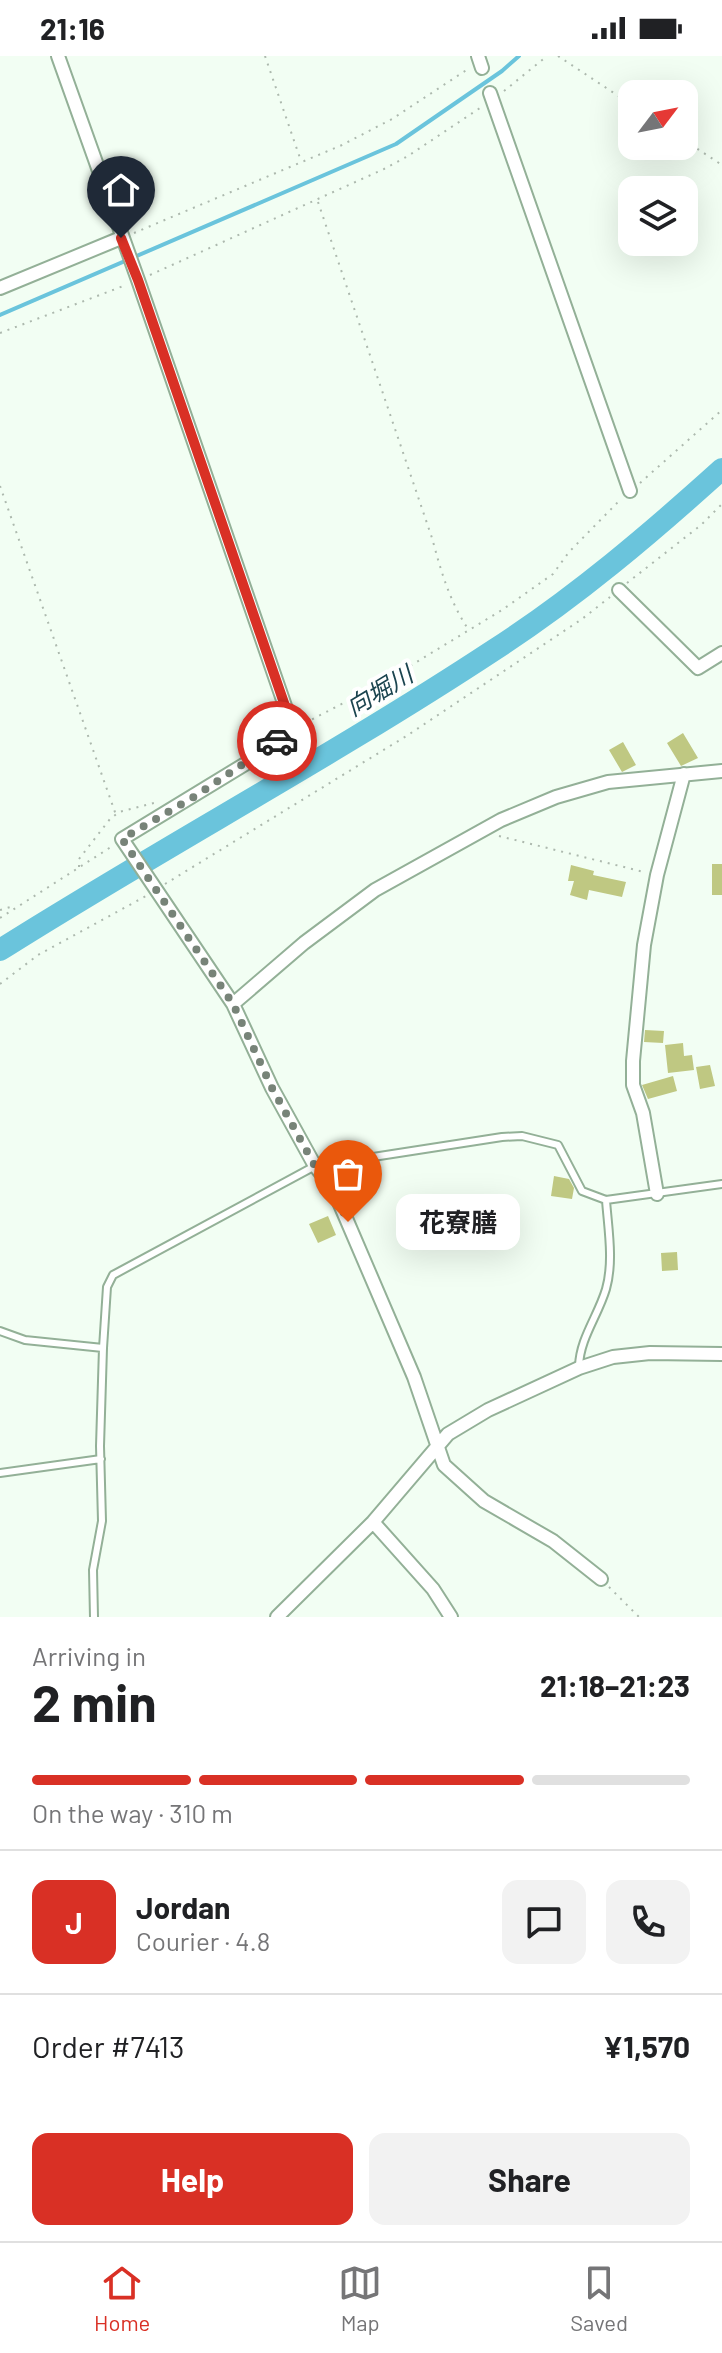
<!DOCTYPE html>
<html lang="en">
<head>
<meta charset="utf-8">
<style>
	body { margin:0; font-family:Barlow,"Noto Sans JP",sans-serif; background:#f2f2f2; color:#202124; height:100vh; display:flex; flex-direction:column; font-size:30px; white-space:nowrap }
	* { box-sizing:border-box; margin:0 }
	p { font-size:26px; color:#757577 }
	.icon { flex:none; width:44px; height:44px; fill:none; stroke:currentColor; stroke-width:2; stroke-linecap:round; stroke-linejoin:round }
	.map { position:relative; height:1561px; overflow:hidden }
	.drawer { display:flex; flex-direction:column; background:#fff; flex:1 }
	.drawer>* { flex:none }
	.needle { width:52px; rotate:58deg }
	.buttons { position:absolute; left:618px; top:24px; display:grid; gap:16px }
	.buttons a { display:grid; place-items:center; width:80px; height:80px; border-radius:16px; background:#fff; box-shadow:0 8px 32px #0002; font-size:40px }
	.pin { position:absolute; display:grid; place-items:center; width:68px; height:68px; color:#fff; margin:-82px -34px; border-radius:50% 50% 50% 0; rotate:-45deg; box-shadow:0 0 8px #0007 }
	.pin .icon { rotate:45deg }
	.courier { position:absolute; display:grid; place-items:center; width:80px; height:80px; margin:-40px; border:6px solid #d93025; border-radius:50%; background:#fff; color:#222; box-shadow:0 2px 10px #0007 }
	.bubble { position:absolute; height:56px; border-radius:16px; background:#fff; box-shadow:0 8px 32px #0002; font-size:26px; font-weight:700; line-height:56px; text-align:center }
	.summary em { font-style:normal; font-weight:700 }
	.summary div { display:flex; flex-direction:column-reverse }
	.summary { display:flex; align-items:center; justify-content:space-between; height:136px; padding:0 32px }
	h1 { font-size:52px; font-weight:700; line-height:60px }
	.bar { display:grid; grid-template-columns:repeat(4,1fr); gap:12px 8px; align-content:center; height:96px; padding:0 32px }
	.bar i { height:10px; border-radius:6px; background:#e0e0e0 }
	.bar .active { background:#d93025 }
	.bar p { grid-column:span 4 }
	.line { display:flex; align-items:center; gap:20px; padding:0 32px; border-top:2px solid #e0e0e0 }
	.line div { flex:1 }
	.round { display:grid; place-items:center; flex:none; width:84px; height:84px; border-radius:16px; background:#f2f2f2 }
	.primary-button { display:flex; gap:16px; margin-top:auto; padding:16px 32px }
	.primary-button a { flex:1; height:92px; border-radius:16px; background:#d93025; color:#fff; font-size:32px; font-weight:700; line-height:92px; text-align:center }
	.primary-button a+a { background:#f2f2f2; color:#202124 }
	.status { display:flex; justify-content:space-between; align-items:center; height:56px; padding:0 40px; background:#fff; direction:ltr }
	.status svg { height:22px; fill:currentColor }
	.menu { display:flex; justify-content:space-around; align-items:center; height:112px; border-top:2px solid #e0e0e0; background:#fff; font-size:22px; color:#757577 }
	.menu a { display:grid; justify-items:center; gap:4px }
	.menu .active { color:#d93025 }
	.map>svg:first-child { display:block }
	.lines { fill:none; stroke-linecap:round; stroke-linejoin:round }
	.stream { stroke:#6ac4dc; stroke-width:4 }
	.river { stroke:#6ac4dc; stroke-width:22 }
	.building { fill:#bfc882 }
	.service-casing { stroke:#93b097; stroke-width:10 }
	.minor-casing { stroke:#93b097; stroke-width:16 }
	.path { stroke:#adb9ae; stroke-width:2; stroke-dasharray:2 6; stroke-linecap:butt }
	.service { stroke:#fff; stroke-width:6 }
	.minor { stroke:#fff; stroke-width:12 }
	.done { stroke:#778378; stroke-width:8; stroke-dasharray:0 14.4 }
	.route { stroke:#d93025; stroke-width:10 }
	.labels { text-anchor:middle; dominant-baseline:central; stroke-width:8; stroke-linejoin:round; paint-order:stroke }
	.water-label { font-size:24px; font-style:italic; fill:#1b444f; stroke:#fff }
</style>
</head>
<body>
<div class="status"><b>21:16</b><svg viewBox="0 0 49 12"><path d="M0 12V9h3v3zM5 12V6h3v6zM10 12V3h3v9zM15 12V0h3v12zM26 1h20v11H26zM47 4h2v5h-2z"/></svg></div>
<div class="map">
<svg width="722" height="1561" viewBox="0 0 722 1561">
	<rect width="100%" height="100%" fill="#f2fef3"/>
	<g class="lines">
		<path class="stream" d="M0,259L396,88L502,15L519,0"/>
		<path class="river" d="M0,894C163,791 333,700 494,594C576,541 650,478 722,413"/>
	</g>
	<path class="building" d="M683,677L698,702L681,710L667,687Z
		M623,686L636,709L622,716L609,694Z
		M712,808H722V839H712Z
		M571,809L594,815L593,819L626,826L622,841L589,834L587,844L570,839L574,825H568Z
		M645,974L664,975L663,987L644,986Z
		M683,987L684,1000L692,999L694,1014L668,1017L665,989Z
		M710,1009L715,1030L700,1033L696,1011Z
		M673,1020L677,1035L648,1043L642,1029Z
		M554,1120L569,1123L574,1132L572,1143L551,1140Z
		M328,1160L336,1179L318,1187L309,1168Z
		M677,1196L678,1214L662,1215L661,1197Z"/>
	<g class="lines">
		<g class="service-casing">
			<path id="service" d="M0,1275L25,1284L103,1292L107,1231L113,1219L315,1110L502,1081L522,1080L558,1089L582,1135L606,1144L722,1128
				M579,1310C580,1282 598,1260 606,1233C614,1205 608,1172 606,1144
				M0,1417L101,1403
				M94,1561L93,1514L102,1465L100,1390L103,1292"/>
		</g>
		<g class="minor-casing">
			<path id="minor" d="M58,0L138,224L293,673L255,702L122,783L233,948L272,1032L315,1110L333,1132L414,1321L444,1409L484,1445L553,1485L601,1523
				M478,0L482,12
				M490,37L630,435
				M0,232L121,182
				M619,534L698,612L722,597
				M233,948L304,887L375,834L501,764L556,741L608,726L722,715
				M657,1138L643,1057L633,1029V1005L644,889L657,819L684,718
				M373,1466L433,1533L451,1561
				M277,1561L373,1466L448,1378L488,1354L579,1312L613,1301L650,1297L722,1298"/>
		</g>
		<path class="path" d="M265,0L301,105
			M558,0L632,49
			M504,35L547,0
			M684,84L722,109
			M318,146L432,482C441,515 449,544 468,573
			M134,177L342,89L392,63L468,13
			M150,219L384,113L408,100L483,50
			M0,277L126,229
			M640,427L722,354
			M0,430L116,759
			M627,527L701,469L722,448
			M305,667L382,627L502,554L553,518L569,496L620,444
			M499,780L644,816
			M79,811V803L110,763L119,756L158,746
			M165,828L408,679L582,563L610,541
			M0,854L14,850
			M0,862L111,791
			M0,928L38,899L146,840
			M609,1531L639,1561"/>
		<use href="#service" class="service"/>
		<use href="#minor" class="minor"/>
	</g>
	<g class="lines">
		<path class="done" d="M277,685L197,739L122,783L233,948L272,1032L315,1110L333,1132L348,1166"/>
		<path class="route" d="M121,182L138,224L293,673L277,685"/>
	</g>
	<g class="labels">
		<g class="water-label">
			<text transform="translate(379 634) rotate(-31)">向堀川</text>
		</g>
	</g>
</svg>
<div class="buttons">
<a><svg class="needle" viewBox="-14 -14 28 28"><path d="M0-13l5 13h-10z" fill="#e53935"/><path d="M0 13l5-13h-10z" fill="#757577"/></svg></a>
<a><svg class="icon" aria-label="layers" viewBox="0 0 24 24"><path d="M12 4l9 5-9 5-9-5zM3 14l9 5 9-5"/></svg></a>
</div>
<div class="pin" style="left:348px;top:1166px;background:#ea580c"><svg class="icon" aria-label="bag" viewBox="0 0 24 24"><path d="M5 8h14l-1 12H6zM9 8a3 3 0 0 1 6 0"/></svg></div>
<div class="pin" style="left:121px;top:182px;background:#1f2937"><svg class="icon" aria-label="home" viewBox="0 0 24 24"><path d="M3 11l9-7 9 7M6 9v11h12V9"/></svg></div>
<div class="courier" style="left:277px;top:685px"><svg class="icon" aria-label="car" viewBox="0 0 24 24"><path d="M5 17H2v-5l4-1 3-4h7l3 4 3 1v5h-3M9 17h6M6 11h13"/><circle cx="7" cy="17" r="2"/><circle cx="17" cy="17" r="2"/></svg></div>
<div class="bubble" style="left:396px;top:1138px;width:124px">花寮膳</div>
</div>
<section class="drawer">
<div class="summary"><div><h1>2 min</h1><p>Arriving in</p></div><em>21:18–21:23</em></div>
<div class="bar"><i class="active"></i><i class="active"></i><i class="active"></i><i></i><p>On the way · 310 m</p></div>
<div class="line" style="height:144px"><b class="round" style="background:#d93025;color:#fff">J</b><div><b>Jordan</b><p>Courier · 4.8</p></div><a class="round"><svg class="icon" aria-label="chat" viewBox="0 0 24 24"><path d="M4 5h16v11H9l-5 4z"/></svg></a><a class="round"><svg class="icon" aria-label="phone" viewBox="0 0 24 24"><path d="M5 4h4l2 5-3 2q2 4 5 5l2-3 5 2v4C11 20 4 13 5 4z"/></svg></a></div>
<div class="line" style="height:104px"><div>Order #7413</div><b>¥1,570</b></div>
<div class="primary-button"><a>Help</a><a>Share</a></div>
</section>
<nav class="menu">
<a class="active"><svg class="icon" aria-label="home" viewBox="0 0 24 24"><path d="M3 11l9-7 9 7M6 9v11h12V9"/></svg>Home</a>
<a><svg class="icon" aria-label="map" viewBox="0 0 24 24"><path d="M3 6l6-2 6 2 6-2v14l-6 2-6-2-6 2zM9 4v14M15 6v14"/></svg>Map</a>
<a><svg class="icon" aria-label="saved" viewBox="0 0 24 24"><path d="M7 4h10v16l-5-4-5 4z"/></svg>Saved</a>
</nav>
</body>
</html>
